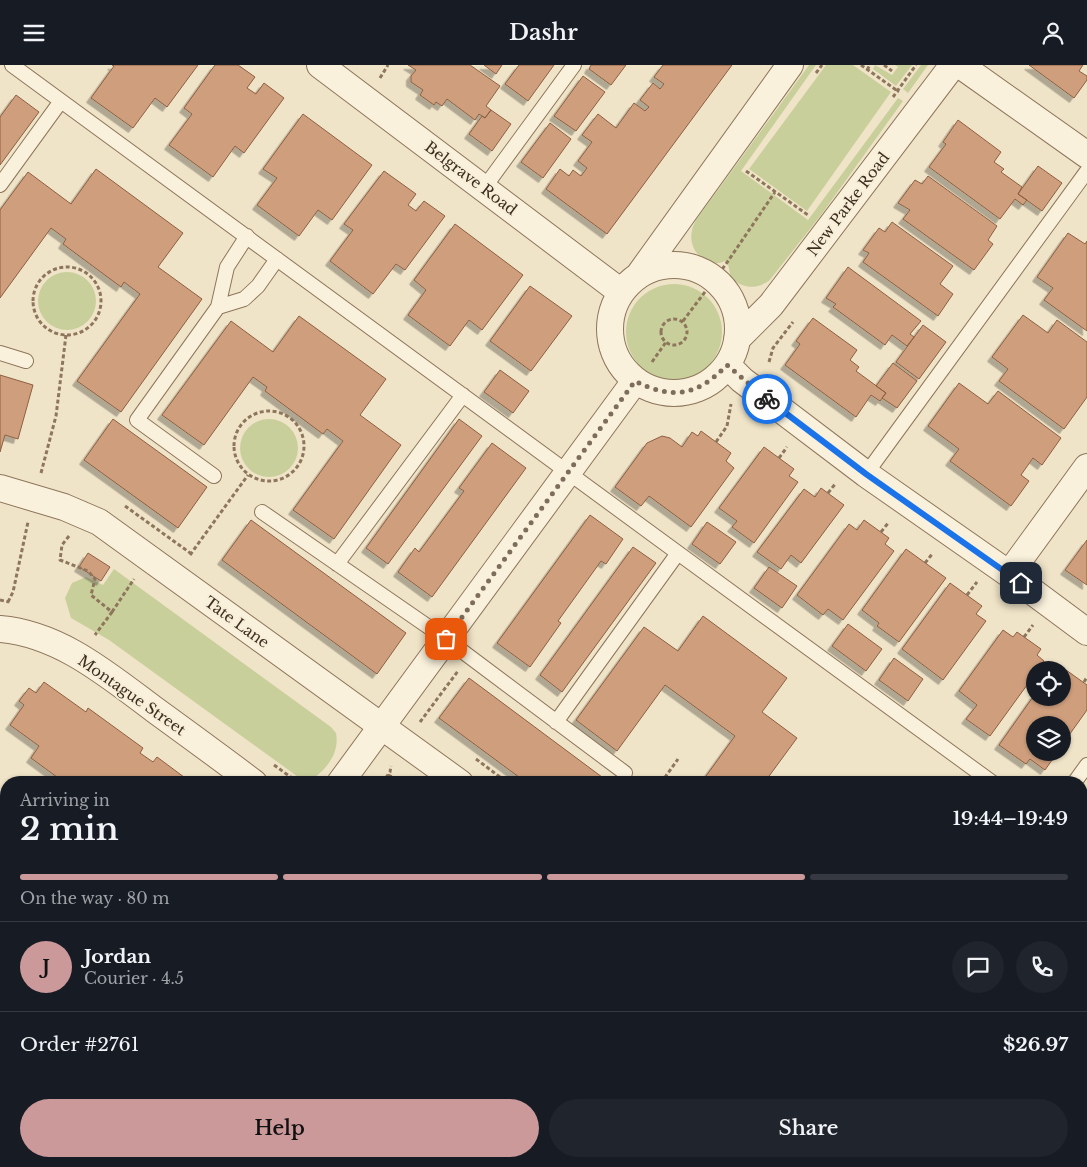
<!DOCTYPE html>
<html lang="en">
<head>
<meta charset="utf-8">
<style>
	body { margin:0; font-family:"Libre Baskerville",serif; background:#20242c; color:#f1f3f6; height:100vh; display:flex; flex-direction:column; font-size:19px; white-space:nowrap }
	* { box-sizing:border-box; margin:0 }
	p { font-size:16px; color:#9ea1a6 }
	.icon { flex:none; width:28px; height:28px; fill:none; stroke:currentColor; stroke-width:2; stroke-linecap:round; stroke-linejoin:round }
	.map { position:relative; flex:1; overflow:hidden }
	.panel { position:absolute; left:0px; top:711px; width:1088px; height:391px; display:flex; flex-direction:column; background:#171b24; border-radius:20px 20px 0 0; box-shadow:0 1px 4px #0004 }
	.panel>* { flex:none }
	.tools { position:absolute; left:1026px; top:596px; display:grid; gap:10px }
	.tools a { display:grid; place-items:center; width:45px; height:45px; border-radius:50%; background:#171b24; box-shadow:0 1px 4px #0004; font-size:25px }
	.pin { position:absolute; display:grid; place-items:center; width:42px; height:42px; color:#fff; margin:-21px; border-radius:10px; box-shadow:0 2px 8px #0006 }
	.courier { position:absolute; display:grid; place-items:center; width:50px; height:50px; margin:-25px; border:4px solid #1a73e8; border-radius:50%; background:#fff; color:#222; box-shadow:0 1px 6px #0007 }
	.head em { font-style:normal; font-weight:600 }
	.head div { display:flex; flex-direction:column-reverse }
	.head { display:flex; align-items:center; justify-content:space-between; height:85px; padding:0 20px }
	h1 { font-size:32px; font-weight:600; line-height:38px }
	.bar { display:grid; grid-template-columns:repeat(4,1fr); gap:8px 5px; align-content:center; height:60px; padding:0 20px }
	.bar i { height:6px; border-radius:4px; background:#363941 }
	.bar .current { background:#cc999b }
	.bar p { grid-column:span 4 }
	.line { display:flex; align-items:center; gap:12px; padding:0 20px; border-top:1px solid #363941 }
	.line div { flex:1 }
	.round { display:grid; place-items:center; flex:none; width:52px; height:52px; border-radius:26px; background:#20242c }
	.primary-button { display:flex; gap:10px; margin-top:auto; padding:10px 20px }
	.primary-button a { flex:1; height:58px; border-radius:30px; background:#cc999b; color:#111; font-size:20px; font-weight:600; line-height:58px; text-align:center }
	.primary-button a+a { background:#20242c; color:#f1f3f6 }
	header { display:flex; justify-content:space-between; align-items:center; height:65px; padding:0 20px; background:#171b24; font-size:22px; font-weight:600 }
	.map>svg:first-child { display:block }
	.green { fill:#c9cf9b }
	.building { fill:#cf9f7d; stroke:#8d5f41; filter:url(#shadow) }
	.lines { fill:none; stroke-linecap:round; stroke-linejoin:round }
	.service-casing { stroke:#8d765c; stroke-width:16 }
	.minor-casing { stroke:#8d765c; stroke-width:28 }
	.secondary-casing { stroke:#6f573f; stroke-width:29 }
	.path { stroke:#8d765c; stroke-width:3; stroke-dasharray:4 2.5; stroke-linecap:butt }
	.service { stroke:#faf1dc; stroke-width:14 }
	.minor { stroke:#faf1dc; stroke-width:26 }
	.secondary { stroke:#faf1dc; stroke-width:28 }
	.done { stroke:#7c6e5b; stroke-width:5; stroke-dasharray:0 9 }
	.route { stroke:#1a73e8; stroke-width:6 }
	.labels { text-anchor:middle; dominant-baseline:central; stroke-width:4; stroke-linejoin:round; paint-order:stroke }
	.street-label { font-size:15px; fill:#3d2e20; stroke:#f7eed8 }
</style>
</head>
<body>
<header><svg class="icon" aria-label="menu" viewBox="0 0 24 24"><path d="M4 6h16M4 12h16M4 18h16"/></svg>Dashr<svg class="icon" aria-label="person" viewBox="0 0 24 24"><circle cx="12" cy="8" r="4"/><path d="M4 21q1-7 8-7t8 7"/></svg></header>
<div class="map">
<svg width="1087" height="1102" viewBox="0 0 1087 1102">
	<defs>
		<filter id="shadow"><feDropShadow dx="-4.5" dy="4.5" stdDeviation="0" flood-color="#0004"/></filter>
	</defs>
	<rect width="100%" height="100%" fill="#f0e4c8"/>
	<path class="green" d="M809,0H816L741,106L808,155L898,33L903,36L821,150L769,216C754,225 745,223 731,214L728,199L725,196C707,205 687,185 692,166C692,162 695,158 696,155Z
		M826,0H853L891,27L807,146L749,104Z
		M875,0L892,10L898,2L895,0H912L896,21L873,4Z
		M921,0H928L908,28L903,24Z
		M38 236a29 29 0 1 1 58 0a29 29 0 1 1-58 0Z
		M626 267a48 48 0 1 1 96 0a48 48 0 1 1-96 0Z
		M240 383a29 29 0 1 1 58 0a29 29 0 1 1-58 0Z
		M114,504L331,662L336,668C340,688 326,706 309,716L301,714L109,575L71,553L65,533L72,518L86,512L103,520Z"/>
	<path class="building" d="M112,0H198L167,42L155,33L133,63L91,33L114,1Z
		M215,0H238L255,12L247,23L256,29L264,18L284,33L244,88L235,81L213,112L169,80L192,49L184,43Z
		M408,0H470L500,21L486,41L491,45L485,53L479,49L475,55L447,34L442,41L436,37L434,40L420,30L423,25L411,17V11L416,5Z
		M484,0H502L496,9Z
		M519,0H554L528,36L505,19Z
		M591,0H626L611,20L589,4Z
		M663,0H732L607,169L546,124L560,104L569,111L573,105L581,111L587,103L578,96L592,77L582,70L598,49L616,63L634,38L645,46L649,42L640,35L653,18L660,24L664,19L654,12Z
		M1029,0H1083L1079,6L1087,11V15L1074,33Z
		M583,11L605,27L576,66L554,51Z
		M16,30L39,47L0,100V52Z
		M491,45L511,59L492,86L469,69L482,51L485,53Z
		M303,49L372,100L332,155L318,145L299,171L257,140L277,113L263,104Z
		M958,55L1001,87L994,97L1004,104L1001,107L1022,122L1018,129L1027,135L1023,140L1015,134L1000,154L929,102L946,79L943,77Z
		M550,58L571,74L543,113L521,97Z
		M1038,101L1062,118L1042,146L1018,129Z
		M96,104L183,168L158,202L202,234L121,347L77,316L140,229L124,217L121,222L63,179L66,174L51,163L0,233V145L28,107L71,139Z
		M384,106L416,129L408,140L416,146L424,136L445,151L405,205L396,199L373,229L330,196L353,165L344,159Z
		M928,111L997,161L988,175L993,179L974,205L903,154L910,145L898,138L915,115L922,119Z
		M892,157L953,201L940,219L953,229L938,251L863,197L869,188L863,185L879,163L885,167Z
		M455,159L523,210L482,265L469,255L450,281L408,250L426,225L414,215Z
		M1068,168L1085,179L1087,176V266L1044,235L1053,223L1037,212Z
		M848,202L921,256L910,269L914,272L907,281L892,270L885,280L833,242L836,239L826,233Z
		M530,221L572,251L531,306L490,276Z
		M1023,250L1048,268L1057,255L1087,277V332L1064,364L999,316L1008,304L992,292Z
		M299,251L386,314L360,350L401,380L334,474L293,445L343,376L327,364L323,369L265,326L267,322L253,312L204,380L162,350L231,256L273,287Z
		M813,253L857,285L850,295L859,302L856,306L886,328L880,336L871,330L856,352L785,300L800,279L796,276Z
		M923,260L946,277L919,314L896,297Z
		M893,298L917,316L897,343L882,333L886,328L876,321Z
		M500,305L529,326L513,348L484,327Z
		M0,310L33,320L18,374L5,370L0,387Z
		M959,318L988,339L998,326L1061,373L1042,400L1033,393L1021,410L1029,416L1011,441L950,396L959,384L928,361Z
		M113,354L207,422L178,463L84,395Z
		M459,354L482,371L388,499L366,483Z
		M701,366L731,388L726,396L734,403L691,462L649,431L641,441L615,422L647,378L662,371L670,373L682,382L692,367L698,371Z
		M492,378L526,403L432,532L398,507L415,483L419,487L464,426L459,423Z
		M764,382L794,404L789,411L798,417L754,478L732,462L737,456L719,443Z
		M821,423L844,440L801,498L791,490L781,504L757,487L804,424L815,432Z
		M590,450L623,474L606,499L601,496L558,556L561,558L530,602L497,578Z
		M251,455L406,568L377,609L222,495Z
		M864,455L889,473L885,479L894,486L843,555L828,544L823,550L797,530L849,459L857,465Z
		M707,457L736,477L720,499L692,479Z
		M1087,475V520L1065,505Z
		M633,482L656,498L562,627L540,610Z
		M906,484L946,513L899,577L877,561L879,558L862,545Z
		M88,488L110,502L101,516L79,502Z
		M769,502L797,521L782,543L754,523Z
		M950,518L982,541L976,549L986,556L943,615L902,584Z
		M703,551L787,613L762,647L797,673L764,718H701L735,671L665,620L617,686L576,655L644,562L678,586Z
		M848,559L882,584L866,606L832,581Z
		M1003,565L1013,572L1017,567L1041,584L1037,590L1044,596L1038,605H1035V609L990,671L966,654L977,640L959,626Z
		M894,593L923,614L908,636L879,615Z
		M1066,605L1087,620V645L1062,680V660H1035V688H1057L1045,705L1030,694L1026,699L999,680L1035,629V632H1062V609Z
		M469,613L610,718H527L439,653Z
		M44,617L86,647L88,643L143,683L140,688L153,697L157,692L192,718H65L31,693L39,681L10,660L24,640L19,636L29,623L36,628Z
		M6,831V917L0,926V840Z
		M6,975V1020L0,1029V983Z
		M6,1045V1096H21L16,1102H0V1054Z
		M123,1096H142L150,1102H119Z
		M303,1096H402L410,1102H299Z
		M423,1096H485L481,1102H419Z
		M682,1096H790L791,1102H689Z"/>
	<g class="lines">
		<g class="service-casing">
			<path id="service" d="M12,0L678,488L556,657
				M0,120L61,36
				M484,123L574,0
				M218,242L227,202L247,171
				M0,288L26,296
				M866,409L1087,106
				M214,411L137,355L218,242L244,234L258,221L277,194
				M262,447L446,574L625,708
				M678,488L993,718
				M337,499L463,330
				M1074,718L1087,700
				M0,958L6,949
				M230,1102L234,1096"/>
		</g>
		<g class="minor-casing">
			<path id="minor" d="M320,0L621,227
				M960,0L1087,90
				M610 264a64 64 0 1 1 128 0a64 64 0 1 1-128 0Z
				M639,210L790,0
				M737,274L771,240L953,0
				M727,300L742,315L866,409L1009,509L1087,567
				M0,423L64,442L99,457L460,718
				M1009,509L1087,402
				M0,564C60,569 108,610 155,645C188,669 221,693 254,718
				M340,718L635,316
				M207,1096L214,1102
				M878,1096L885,1102
				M65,1102L69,1096"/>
		</g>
		<g class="secondary-casing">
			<path id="secondary" d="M1081,885L1087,878
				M1081,1018L1087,1010
				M923,1102L927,1096
				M1018,1102L1023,1096"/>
		</g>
		<path class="path" d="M861,0L899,27
			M884,0L892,6
			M867,5L870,0
			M816,8L822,0
			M380,13L388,0
			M893,32L916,0
			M746,106L808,150
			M33 236a34 34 0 1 1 68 0a34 34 0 1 1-68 0Z
			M661 267a13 13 0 1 1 26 0a13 13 0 1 1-26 0Z
			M683,256L726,199L775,127
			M652,297L666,277
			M769,297L773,283L793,257
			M234 381a35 35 0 1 1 70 0a35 35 0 1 1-70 0Z
			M716,377L727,361L731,339
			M779,393L787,382
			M41,408L56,351L66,270
			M828,428L836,418
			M125,441L193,490
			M881,467L889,457
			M69,471L62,480L60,495L88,506L95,514L91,530L112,547L95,570
			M190,490L248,410
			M925,498L933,488
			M967,530L977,517
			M0,535L9,537
			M8,537L13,527L28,457
			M112,547L134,514
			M1024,572L1033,560
			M1084,617L1087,612
			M420,657L458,606
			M476,694L508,718
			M274,700L299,718
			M388,710L401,716L411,717
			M382,718L390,707L391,701
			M661,718L678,694
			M0,794V811
			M1081,810L1087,804
			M1081,1071L1087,1064
			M163,1096L171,1102
			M254,1096L263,1102
			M807,1096L826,1102
			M34,1102L38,1096
			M96,1102L100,1096
			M1061,1102L1065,1096"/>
		<use href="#service" class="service"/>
		<use href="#minor" class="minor"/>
		<use href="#secondary" class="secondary"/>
	</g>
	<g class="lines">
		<path class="done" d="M446,574L635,316C673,335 697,331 727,300L767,334"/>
		<path class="route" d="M767,334L866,409L1021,518"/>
	</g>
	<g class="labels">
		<g class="street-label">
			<text transform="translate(471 113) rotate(37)">Belgrave Road</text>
			<text transform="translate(848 139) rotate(-53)">New Parke Road</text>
			<text transform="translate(237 557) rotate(36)">Tate Lane</text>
			<text transform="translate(132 630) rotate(35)">Montague Street</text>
		</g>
	</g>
</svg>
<div class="tools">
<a><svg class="icon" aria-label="locate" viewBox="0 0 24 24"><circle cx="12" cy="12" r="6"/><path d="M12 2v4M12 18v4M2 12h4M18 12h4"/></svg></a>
<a><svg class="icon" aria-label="layers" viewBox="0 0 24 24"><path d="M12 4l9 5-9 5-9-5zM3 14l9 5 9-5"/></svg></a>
</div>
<div class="pin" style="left:446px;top:574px;background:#ea580c"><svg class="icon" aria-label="bag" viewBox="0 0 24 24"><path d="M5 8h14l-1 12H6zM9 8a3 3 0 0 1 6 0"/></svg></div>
<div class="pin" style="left:1021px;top:518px;background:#1f2937"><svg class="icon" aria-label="home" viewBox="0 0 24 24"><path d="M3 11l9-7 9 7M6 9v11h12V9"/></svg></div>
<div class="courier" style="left:767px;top:334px"><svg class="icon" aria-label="bike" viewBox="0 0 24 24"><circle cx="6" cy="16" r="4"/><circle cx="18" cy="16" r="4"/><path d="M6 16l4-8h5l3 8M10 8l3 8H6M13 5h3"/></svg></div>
<section class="panel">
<div class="head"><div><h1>2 min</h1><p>Arriving in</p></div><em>19:44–19:49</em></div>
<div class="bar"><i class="current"></i><i class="current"></i><i class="current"></i><i></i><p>On the way · 80 m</p></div>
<div class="line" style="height:90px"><b class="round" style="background:#cc999b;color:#111">J</b><div><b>Jordan</b><p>Courier · 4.5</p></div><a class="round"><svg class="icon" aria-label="chat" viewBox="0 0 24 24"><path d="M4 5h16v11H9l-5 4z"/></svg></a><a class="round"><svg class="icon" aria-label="phone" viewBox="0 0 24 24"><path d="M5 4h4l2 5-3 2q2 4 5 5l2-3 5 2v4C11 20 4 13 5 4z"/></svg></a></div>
<div class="line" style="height:65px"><div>Order #2761</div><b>$26.97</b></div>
<div class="primary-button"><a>Help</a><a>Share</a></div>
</section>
</div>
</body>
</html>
